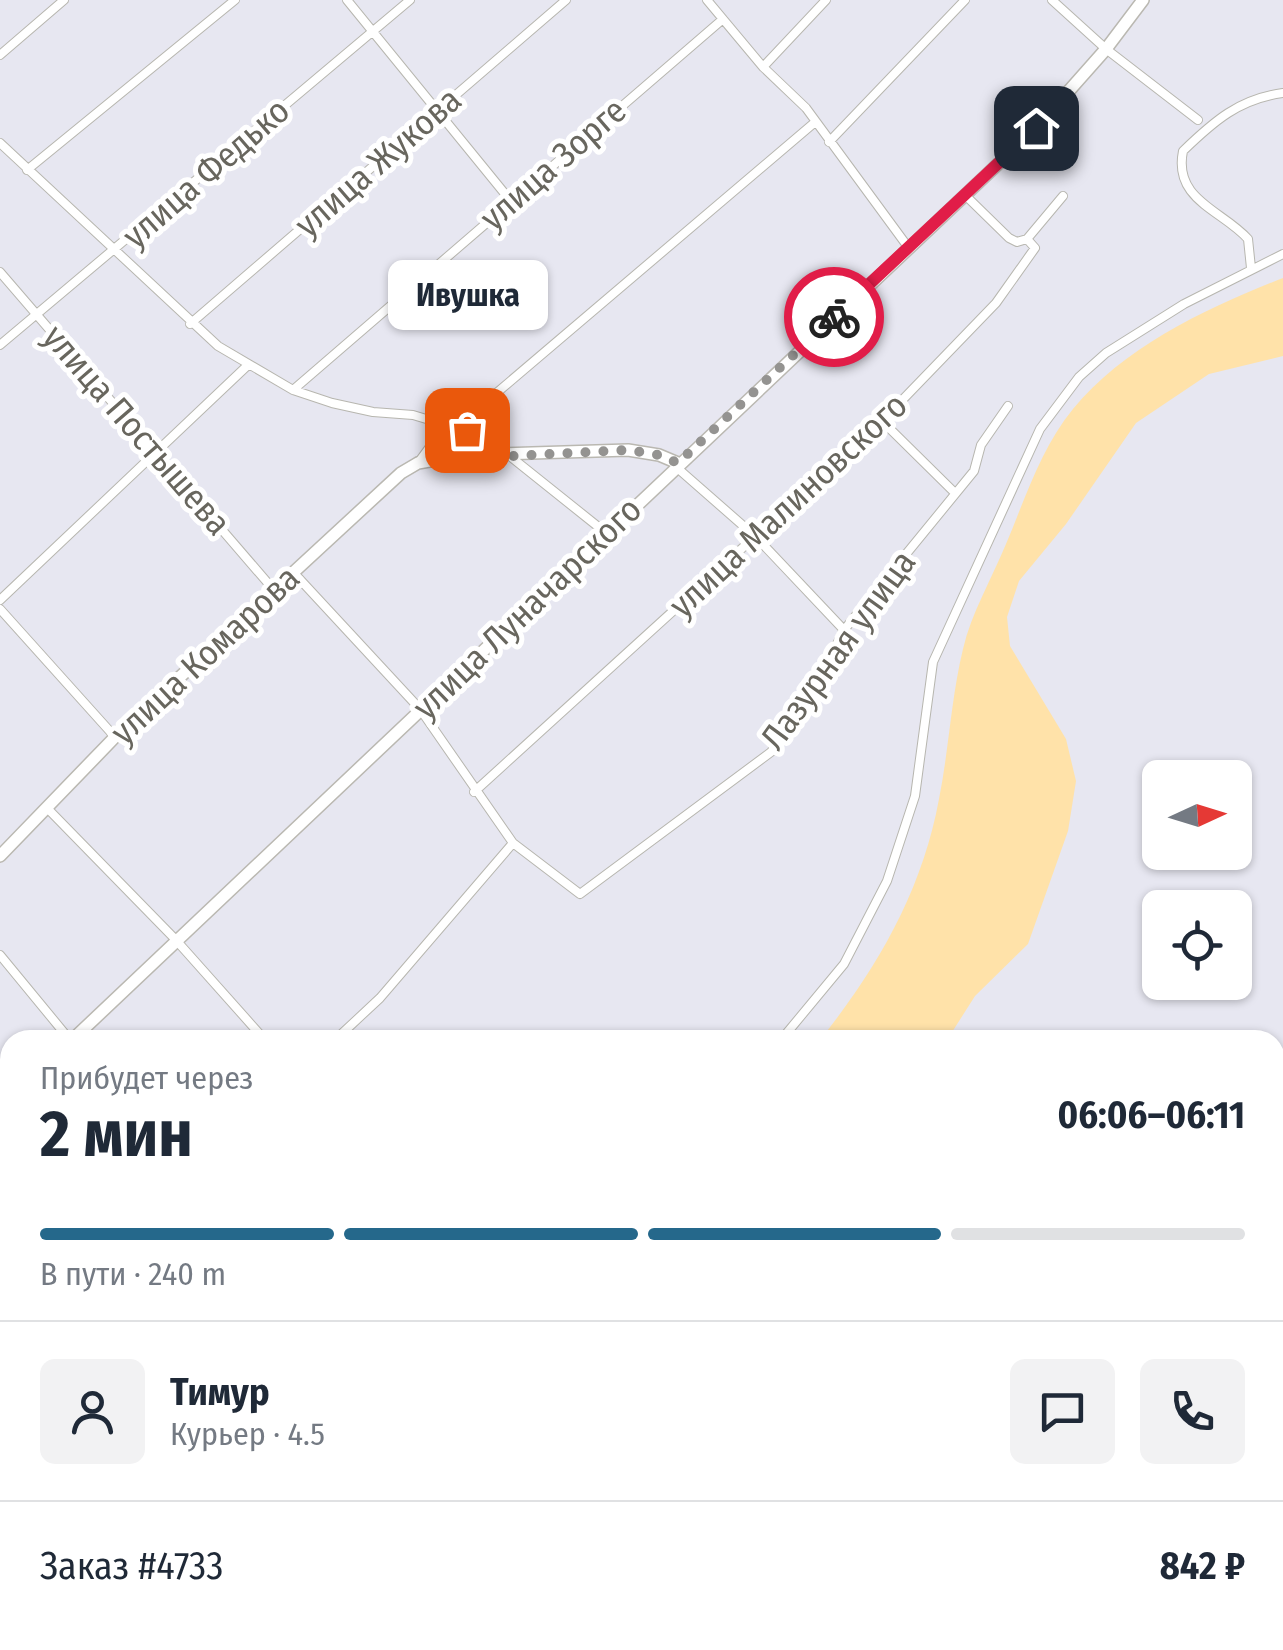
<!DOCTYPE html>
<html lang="ru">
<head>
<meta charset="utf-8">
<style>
	body { margin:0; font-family:"Fira Sans Condensed",sans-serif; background:#f2f2f3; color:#1f2937; height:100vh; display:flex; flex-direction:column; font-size:38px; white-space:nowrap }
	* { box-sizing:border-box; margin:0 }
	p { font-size:32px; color:#747a83 }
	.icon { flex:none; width:55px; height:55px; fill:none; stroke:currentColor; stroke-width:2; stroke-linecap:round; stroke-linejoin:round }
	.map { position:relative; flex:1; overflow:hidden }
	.drawer { position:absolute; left:0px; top:1030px; width:1285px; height:620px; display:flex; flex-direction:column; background:#fff; border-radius:30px 30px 0 0; box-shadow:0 2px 8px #0004 }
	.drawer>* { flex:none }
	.needle { width:65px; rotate:86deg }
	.fabs { position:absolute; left:1142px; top:760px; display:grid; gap:20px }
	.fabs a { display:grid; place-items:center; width:110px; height:110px; border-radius:15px; background:#fff; box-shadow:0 2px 8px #0004; font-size:50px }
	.pin { position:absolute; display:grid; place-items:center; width:85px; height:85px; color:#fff; margin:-42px; border-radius:20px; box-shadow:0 5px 15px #0006 }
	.courier { position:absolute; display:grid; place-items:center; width:100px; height:100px; margin:-50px; border:8px solid #e11d48; border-radius:50%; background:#fff; color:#222; box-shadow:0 2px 12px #0007 }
	.bubble { position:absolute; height:70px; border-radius:15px; background:#fff; box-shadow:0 2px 8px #0004; font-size:32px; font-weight:700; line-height:70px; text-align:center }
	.headline em { font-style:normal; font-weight:700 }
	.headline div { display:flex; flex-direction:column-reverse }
	.headline { display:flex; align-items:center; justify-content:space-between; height:170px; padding:0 40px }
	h1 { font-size:65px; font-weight:700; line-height:75px }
	.bar { display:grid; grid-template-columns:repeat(4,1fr); gap:15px 10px; align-content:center; height:120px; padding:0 40px }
	.bar i { height:12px; border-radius:8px; background:#e0e1e3 }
	.bar .selected { background:#25688b }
	.bar p { grid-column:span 4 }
	.line { display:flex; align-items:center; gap:25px; padding:0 40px; border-top:2px solid #e0e1e3 }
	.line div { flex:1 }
	.round { display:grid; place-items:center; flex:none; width:105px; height:105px; border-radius:15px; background:#f2f2f3 }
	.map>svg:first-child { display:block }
	.water { fill:#ffe2a9 }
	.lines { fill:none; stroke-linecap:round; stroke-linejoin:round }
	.street-casing { stroke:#b7b6af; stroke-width:10 }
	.secondary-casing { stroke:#bab8b1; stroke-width:14 }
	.street { stroke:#fff; stroke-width:8 }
	.secondary { stroke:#fff; stroke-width:11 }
	.done { stroke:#949391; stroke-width:10; stroke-dasharray:0 18 }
	.route { stroke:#e11d48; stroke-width:12 }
	.labels { text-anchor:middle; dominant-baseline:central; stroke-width:10; stroke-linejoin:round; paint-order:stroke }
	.street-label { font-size:35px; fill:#68665e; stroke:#fff }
</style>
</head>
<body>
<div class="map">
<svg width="1283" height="1650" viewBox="0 0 1283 1650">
	<rect width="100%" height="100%" fill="#e7e7f1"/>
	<path class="water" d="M1283,278V356L1209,374L1136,423L1066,524L1019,581L1007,617L1010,646L1066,739L1076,781L1068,831L1028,944L975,996L947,1040H820C878,967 922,891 939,799C949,749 951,699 963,649C971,614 992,578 1006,544C1025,499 1041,448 1073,409C1125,346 1209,307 1283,278Z
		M1283,1419V1622L1275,1628V1427Z
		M31,1640H177L171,1650H22Z
		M530,1640H721L691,1650H491Z
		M991,1640H1186L1174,1650H960Z"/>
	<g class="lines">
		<g class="street-casing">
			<path id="street" d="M347,0L510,200
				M707,0L763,67L806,108L908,247
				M1052,0L1106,49L1198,120
				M0,55L64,0
				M763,67L826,0
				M829,142L965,0
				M0,143L218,346L293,390L332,403L373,412L413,415L486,437L606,533
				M27,170L235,0
				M965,195L1009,238L1017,242L1027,239
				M1251,268L1248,239C1222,210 1173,200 1183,151C1214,121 1239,99 1283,93
				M0,272L273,589
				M190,324L566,0
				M0,345L410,0
				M293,390L723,19
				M882,421L955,493
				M418,463L448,422L468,416L487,401L814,123
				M675,466L756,537L844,630
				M293,572L420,709L513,843L580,894L771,752L811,697L844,630L974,471L981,445L1008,406
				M0,600L248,365
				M0,609L115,737
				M474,792L882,421L996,303L1035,248L1027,239L1063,196
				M48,809L175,939L265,1040
				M0,955L70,1040
				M335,1040L380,998L513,843
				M781,1040L844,964L887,881L915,796L933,662L1040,429L1079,377L1106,353L1184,304L1283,254
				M0,1248L10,1258
				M0,1355L10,1346
				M1275,1369L1283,1362
				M0,1411L10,1422
				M5,1650L14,1640
				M755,1650L784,1640"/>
		</g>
		<g class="secondary-casing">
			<path id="secondary" d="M0,856L115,737L401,473L418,463L464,455L628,450L659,455L678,463
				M72,1040L1036,128L1106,49L1143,0
				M0,1109L10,1100"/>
		</g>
		<use href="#street" class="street"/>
		<use href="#secondary" class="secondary"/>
	</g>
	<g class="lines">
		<path class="done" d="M467,430L486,437L512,456L628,450L659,455L678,463L834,317"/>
		<path class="route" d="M834,317L1036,128"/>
	</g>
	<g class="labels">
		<g class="street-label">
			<text transform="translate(378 162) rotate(-41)">улица Жукова</text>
			<text transform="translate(553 164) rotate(-41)">улица Зорге</text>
			<text transform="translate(206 173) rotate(-41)">улица Федько</text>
			<text transform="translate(137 430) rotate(49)">улица Постышева</text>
			<text transform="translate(788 505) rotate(-43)">улица Малиновского</text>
			<text transform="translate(527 608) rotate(-44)">улица Луначарского</text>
			<text transform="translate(838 650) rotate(-54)">Лазурная улица</text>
			<text transform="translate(205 655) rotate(-43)">улица Комарова</text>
		</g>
	</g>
</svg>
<div class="fabs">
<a><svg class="needle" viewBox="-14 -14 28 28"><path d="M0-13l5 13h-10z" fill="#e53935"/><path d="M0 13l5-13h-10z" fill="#747a83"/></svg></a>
<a><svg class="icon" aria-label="locate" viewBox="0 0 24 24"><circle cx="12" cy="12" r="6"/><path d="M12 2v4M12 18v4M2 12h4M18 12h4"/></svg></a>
</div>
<div class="pin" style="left:467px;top:430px;background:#ea580c"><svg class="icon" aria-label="bag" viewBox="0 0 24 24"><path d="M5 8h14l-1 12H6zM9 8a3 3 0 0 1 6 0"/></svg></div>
<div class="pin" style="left:1036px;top:128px;background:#1f2937"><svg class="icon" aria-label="home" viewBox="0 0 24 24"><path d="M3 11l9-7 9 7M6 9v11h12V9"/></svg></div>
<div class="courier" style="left:834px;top:317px"><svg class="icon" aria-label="bike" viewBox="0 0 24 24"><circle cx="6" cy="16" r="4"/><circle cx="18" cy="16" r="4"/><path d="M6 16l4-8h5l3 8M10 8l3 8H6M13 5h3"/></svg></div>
<div class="bubble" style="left:388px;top:260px;width:160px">Ивушка</div>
<section class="drawer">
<div class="headline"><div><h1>2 мин</h1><p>Прибудет через</p></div><em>06:06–06:11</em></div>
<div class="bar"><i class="selected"></i><i class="selected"></i><i class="selected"></i><i></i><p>В пути · 240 m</p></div>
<div class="line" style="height:180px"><a class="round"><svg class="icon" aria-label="person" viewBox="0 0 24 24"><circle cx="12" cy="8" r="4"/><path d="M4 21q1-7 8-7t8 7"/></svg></a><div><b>Тимур</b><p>Курьер · 4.5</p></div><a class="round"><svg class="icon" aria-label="chat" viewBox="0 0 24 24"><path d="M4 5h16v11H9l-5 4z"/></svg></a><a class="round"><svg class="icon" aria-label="phone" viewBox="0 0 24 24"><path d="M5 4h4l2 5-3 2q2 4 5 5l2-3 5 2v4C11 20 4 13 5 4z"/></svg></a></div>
<div class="line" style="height:130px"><div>Заказ #4733</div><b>842 ₽</b></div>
</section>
</div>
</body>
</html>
